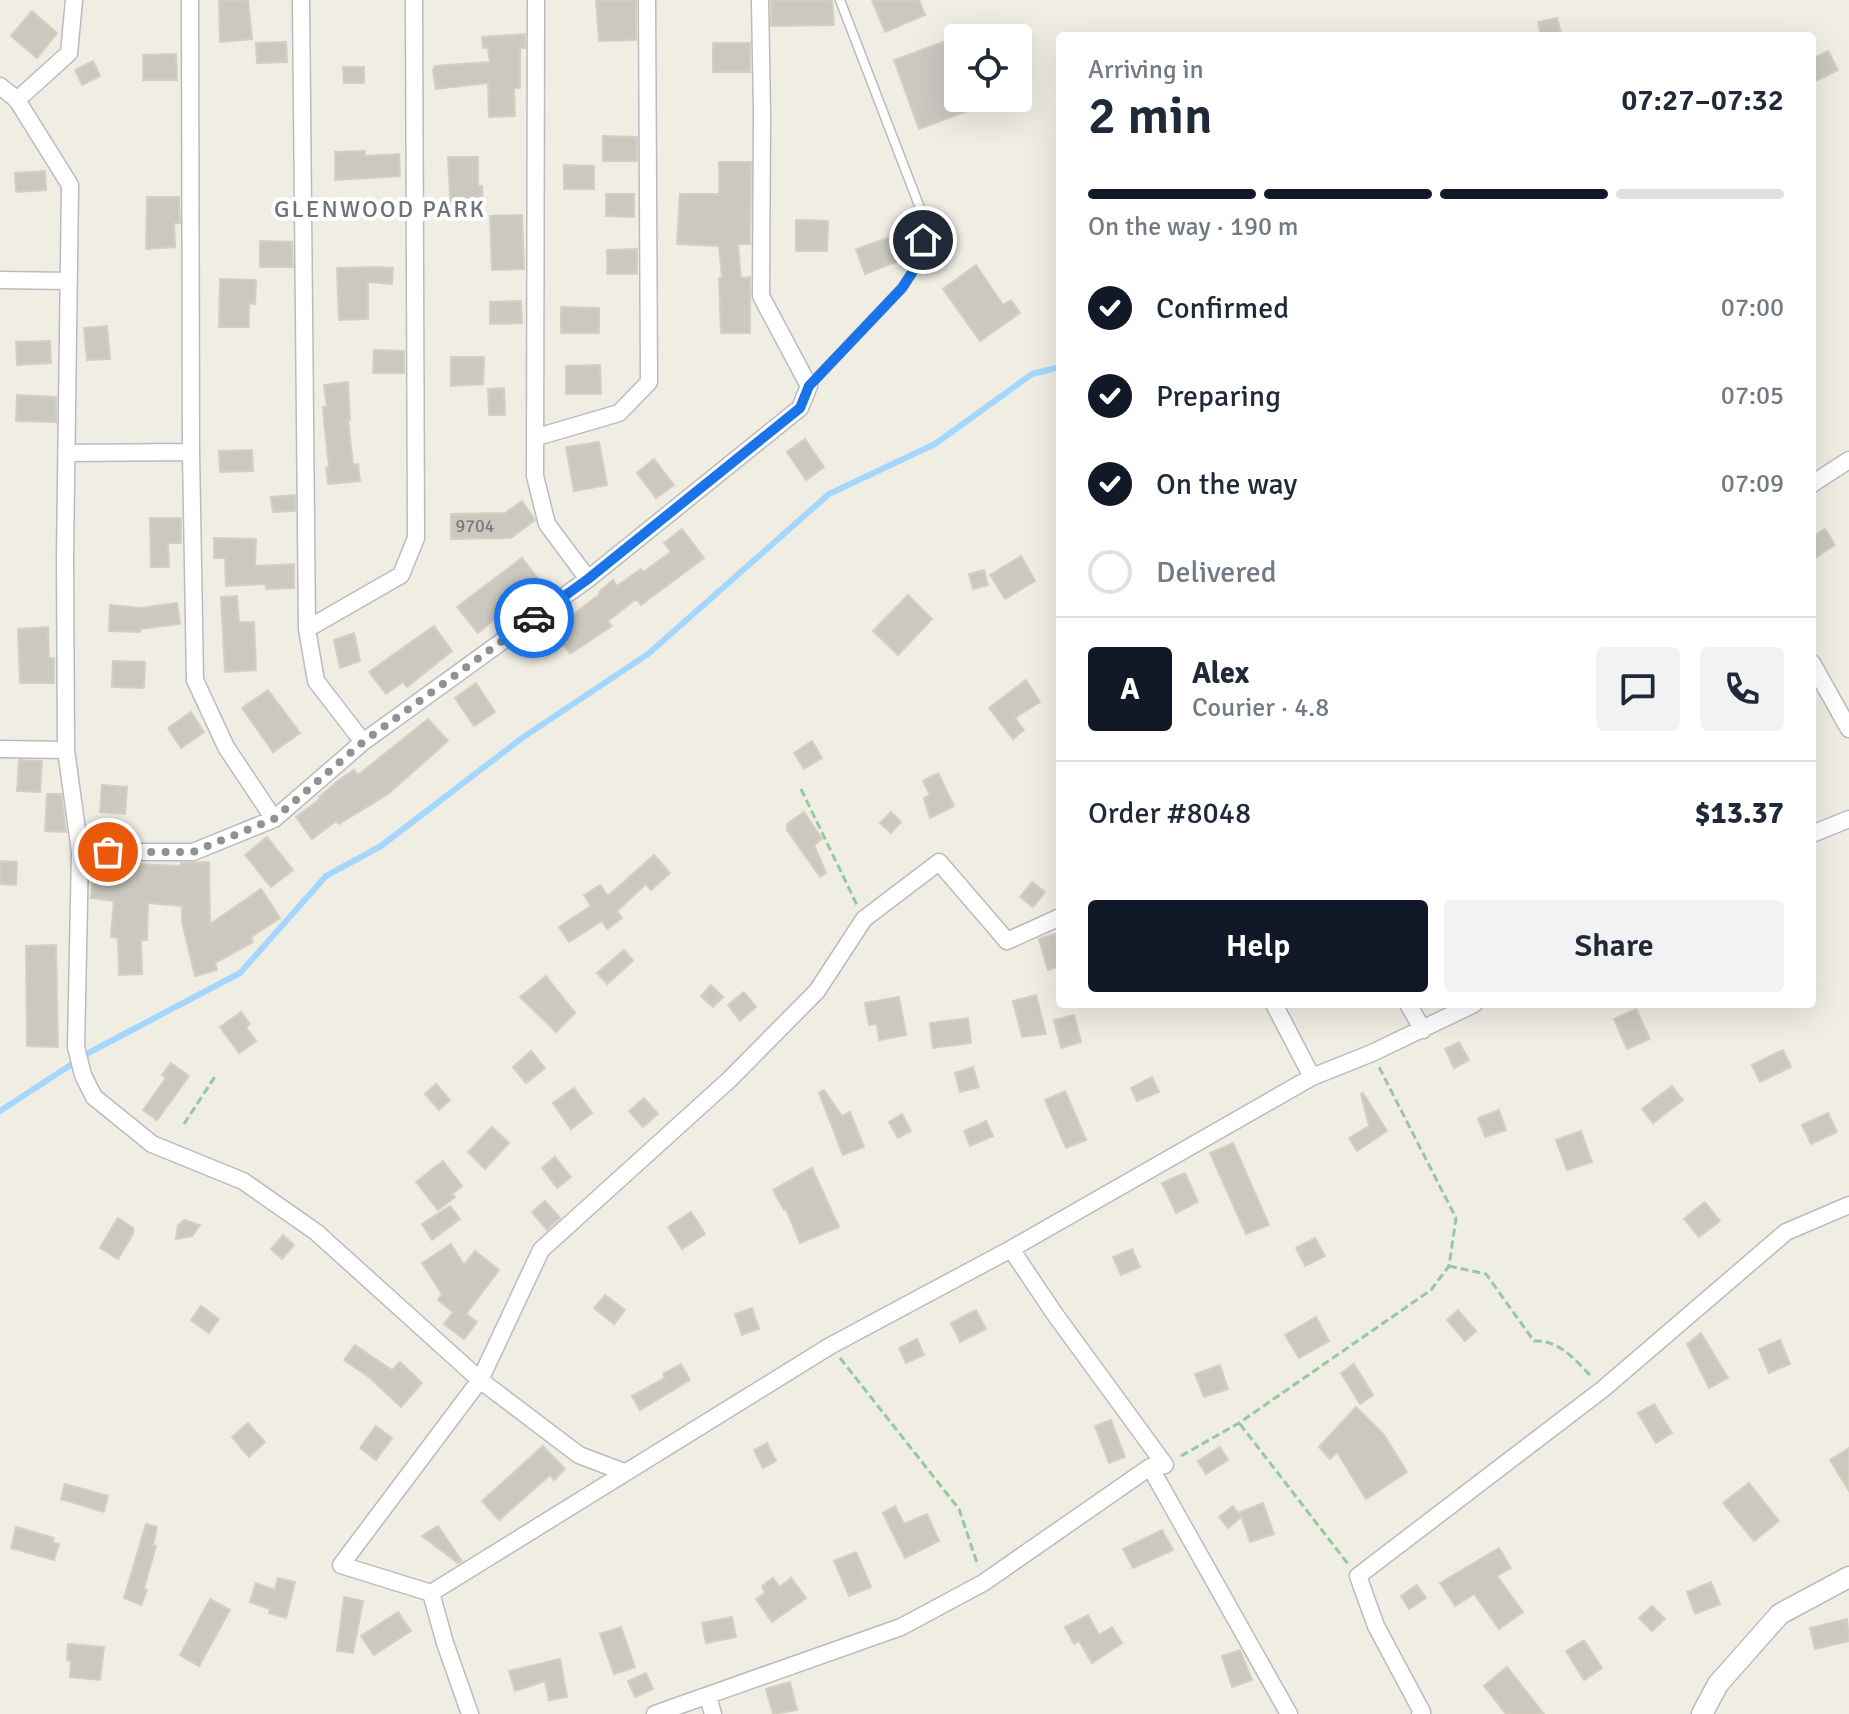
<!DOCTYPE html>
<html lang="en">
<head>
<meta charset="utf-8">
<style>
	body { margin:0; font-family:Signika,sans-serif; background:#f2f2f3; color:#1f2937; height:100vh; display:flex; flex-direction:column; font-size:30px; white-space:nowrap }
	* { box-sizing:border-box; margin:0 }
	p { font-size:26px; color:#747a83 }
	.icon { flex:none; width:44px; height:44px; fill:none; stroke:currentColor; stroke-width:2; stroke-linecap:round; stroke-linejoin:round }
	.map { position:relative; flex:1; overflow:hidden }
	.drawer { position:absolute; left:1056px; top:32px; width:760px; height:976px; display:flex; flex-direction:column; background:#fff; border-radius:8px; box-shadow:0 8px 32px #0002 }
	.drawer>* { flex:none }
	.tools { position:absolute; left:944px; top:24px; display:grid; gap:16px }
	.tools a { display:grid; place-items:center; width:88px; height:88px; border-radius:8px; background:#fff; box-shadow:0 8px 32px #0002; font-size:40px }
	.pin { position:absolute; display:grid; place-items:center; width:68px; height:68px; color:#fff; margin:-34px; border:4px solid #fff; border-radius:50%; box-shadow:0 2px 8px #0007 }
	.courier { position:absolute; display:grid; place-items:center; width:80px; height:80px; margin:-40px; border:6px solid #1a73e8; border-radius:50%; background:#fff; color:#222; box-shadow:0 2px 10px #0007 }
	.headline em { font-style:normal; font-weight:600 }
	.headline div { display:flex; flex-direction:column-reverse }
	.headline { display:flex; align-items:center; justify-content:space-between; height:136px; padding:0 32px }
	h1 { font-size:52px; font-weight:600; line-height:60px }
	.bar { display:grid; grid-template-columns:repeat(4,1fr); gap:12px 8px; align-content:center; height:96px; padding:0 32px }
	.bar i { height:10px; border-radius:6px; background:#e0e1e3 }
	.bar .selected { background:#111827 }
	.bar p { grid-column:span 4 }
	.line { display:flex; align-items:center; gap:20px; padding:0 32px; border-top:2px solid #e0e1e3 }
	.line div { flex:1 }
	.round { display:grid; place-items:center; flex:none; width:84px; height:84px; border-radius:8px; background:#f2f2f3 }
	ol { padding:0 32px; list-style:none }
	li { display:flex; align-items:center; gap:24px; height:88px }
	li p { margin-inline-start:auto }
	li .icon { padding:8px; border-radius:50%; background:#111827; color:#fff; stroke-width:4 }
	li:last-child { color:#747a83 }
	li i { width:44px; height:44px; border:4px solid #e0e1e3; border-radius:50% }
	.button { display:flex; gap:16px; margin-top:auto; padding:16px 32px }
	.button a { flex:1; height:92px; border-radius:8px; background:#111827; color:#fff; font-size:32px; font-weight:600; line-height:92px; text-align:center }
	.button a+a { background:#f2f2f3; color:#1f2937 }
	.map>svg:first-child { display:block }
	.lines { fill:none; stroke-linecap:round; stroke-linejoin:round }
	.stream { stroke:#a4d7ff; stroke-width:6 }
	.building { fill:#cbc8c0; stroke:#d5cfc1; stroke-width:2 }
	.service-casing { stroke:#b8bcc1; stroke-width:11 }
	.minor-casing { stroke:#b8bcc1; stroke-width:19 }
	.tertiary-casing { stroke:#b8bcc1; stroke-width:23 }
	.path { stroke:#94c9a3; stroke-width:3; stroke-dasharray:8 4; stroke-linecap:butt }
	.service { stroke:#fff; stroke-width:8 }
	.minor { stroke:#fff; stroke-width:16 }
	.tertiary { stroke:#fff; stroke-width:20 }
	.done { stroke:#8f9192; stroke-width:8; stroke-dasharray:0 14.4 }
	.route { stroke:#1a73e8; stroke-width:10 }
	.labels { text-anchor:middle; dominant-baseline:central; stroke-width:8; stroke-linejoin:round; paint-order:stroke }
	.number-label { font-size:18px; fill:#777a7c }
	.neighbourhood-label { font-size:24px; letter-spacing:2px; fill:#6c7278; stroke:#fff }
</style>
</head>
<body>
<div class="map">
<svg width="1849" height="1714" viewBox="0 0 1849 1714">
	<rect width="100%" height="100%" fill="#f0ede3"/>
	<g class="lines">
		<path class="stream" d="M0,1111L92,1051L240,973L326,876L381,846L522,738L648,654L829,494L935,444L1032,374L1060,367"/>
	</g>
	<path class="building" d="M219,0H248L252,39L220,42Z
		M596,0H636V40L599,41Z
		M771,0H832L834,25L771,26Z
		M872,0H919L925,15L885,32Z
		M32,11L57,33L37,58L11,36Z
		M1557,18L1562,36H1541L1538,22Z
		M525,34V48H520V88H514L515,116L489,117L488,83L436,89L433,70L435,66L490,62L488,48H483L482,37Z
		M951,39L958,60V98L998,100L919,129L894,60Z
		M286,42L287,62L257,63L256,43Z
		M713,43H750V72H713Z
		M1828,51L1838,70L1812,83V59Z
		M176,54L177,80H143V55Z
		M93,61L100,76L82,85L75,70Z
		M343,67H364V83H344Z
		M603,136L637,137V161H603Z
		M365,151V156L399,154L400,176L335,180V152Z
		M448,157H478V186H482L483,211L451,212Z
		M719,162H751L750,244H738L741,278L750,277V333H721L719,278H722L719,246L677,244L680,194H719Z
		M564,165L594,166V189H564Z
		M45,171L46,190L16,192L15,173Z
		M606,194H634V217L606,216Z
		M147,197H179L180,223H174L175,247L146,249Z
		M522,215L524,269L492,270L490,216Z
		M796,220L828,221L827,251H796Z
		M917,228L912,247L896,262L865,274L856,249Z
		M260,241L292,242L293,267H260Z
		M637,249V274H607V250Z
		M976,265L1003,305L1011,300L1020,313L980,341L943,289Z
		M377,267L393,268L392,284L368,282V319L339,320L337,268Z
		M220,279L256,280L255,304L249,303V327H219Z
		M521,301L522,323L490,324V302Z
		M561,307L599,308V333H561Z
		M107,326L110,359L87,360L84,328Z
		M50,341L51,363L17,365L16,342Z
		M374,350L404,351V373H373Z
		M451,357H484L483,384L451,386Z
		M600,365L601,394H566V366Z
		M348,382L350,420H348L353,465L358,464L360,481L328,484L326,468L329,467L324,421L323,407H327L324,385Z
		M504,388L505,415H489L488,389Z
		M17,395L56,397V422L16,421Z
		M805,439L824,467L806,480L787,452Z
		M599,442L607,485L574,491L566,447Z
		M252,450L253,471L220,472L219,451Z
		M654,459L674,485L656,498L637,473Z
		M295,495V511L273,512L271,497Z
		M522,501L535,520L511,538L451,539V514L505,513Z
		M150,518H181V543H168L169,567H151Z
		M682,529L704,558L641,605L636,599L608,621L612,626L570,654L553,630L600,594L599,592L613,580L617,586L641,569L643,572L671,552L664,543Z
		M1825,529L1835,545L1812,560V537Z
		M214,538L256,539L255,566L294,564V588L266,589V584L226,586L225,558H214Z
		M1021,556L1035,581L1005,599L990,575Z
		M522,558L540,581L478,633L457,607Z
		M984,570L988,585L973,589L969,574Z
		M908,595L932,619L898,655L873,631Z
		M237,596L239,622H254L256,670L225,672L221,597Z
		M177,603L180,624L140,629V632L109,631L110,605L141,608Z
		M434,626L452,651L407,687L403,682L386,694L369,672Z
		M48,627L49,658H54V683H20L18,629Z
		M354,633L360,661L340,668L334,640Z
		M113,661L145,662L144,688L112,687Z
		M1026,680L1040,702L1015,718L1024,730L1013,739L989,708Z
		M476,683L495,712L474,726L455,698Z
		M268,690L300,733L273,752L242,708Z
		M191,712L204,732L181,748L168,728Z
		M428,719L448,741L388,794L339,824L336,821L312,839L296,817L320,799L319,797L339,780L354,770L358,775Z
		M812,741L822,758L804,769L794,753Z
		M19,760L42,761L40,792L17,791Z
		M938,773L954,806L930,818L924,798L930,795L923,781Z
		M102,785L127,787L125,814L100,812Z
		M47,794H61L66,832L45,831Z
		M804,812L822,839L814,845L826,873L820,877L787,830V824Z
		M891,812L901,822L891,833L880,823Z
		M267,837L293,870L271,887L245,855Z
		M654,855L670,873L651,890L646,884L617,911L622,918L607,929L602,921L569,942L559,927L591,906L584,895L600,885L608,896Z
		M0,861L17,862L16,885L0,884Z
		M209,862L210,924L261,889L280,918L251,937L253,942L215,963L217,970L195,976L182,922V906L148,903L147,940H141L142,974L119,975L118,938L111,937L114,901L91,898L94,870L116,872L117,863L181,866V863Z
		M1032,882L1045,892L1033,907L1020,897Z
		M1055,934L1060,949V966L1048,970L1039,939Z
		M56,945L58,1047L27,1046L26,946Z
		M624,950L633,961L607,984L597,973Z
		M546,976L575,1013L556,1032L520,997Z
		M711,985L723,997L713,1007L701,996Z
		M744,992L756,1007L740,1021L728,1005Z
		M1036,995L1046,1034L1022,1037L1013,1001Z
		M899,997L906,1035L879,1040L877,1024L869,1025L865,1003Z
		M1636,1009L1650,1039L1627,1049L1614,1019Z
		M241,1012L250,1024L246,1027L256,1041L239,1053L220,1027Z
		M1074,1015L1081,1042L1061,1048L1054,1020Z
		M968,1018L971,1043L933,1048L930,1023Z
		M1459,1042L1469,1060L1454,1068L1445,1049Z
		M1783,1050L1791,1067L1760,1082L1752,1065Z
		M531,1051L545,1068L526,1083L513,1067Z
		M171,1063L189,1076L157,1120L143,1110L166,1078L162,1075Z
		M973,1067L979,1087L960,1092L955,1073Z
		M1152,1077L1159,1092L1137,1101L1131,1088Z
		M436,1084L450,1100L439,1110L425,1094Z
		M1672,1086L1683,1100L1653,1123L1642,1109Z
		M574,1088L592,1113L571,1129L553,1103Z
		M824,1090L842,1116L850,1112L864,1147L843,1155L819,1093Z
		M1065,1091L1086,1140L1066,1148L1045,1100Z
		M1363,1093L1387,1131L1357,1151L1349,1138L1369,1126L1361,1094Z
		M644,1098L658,1114L643,1127L629,1111Z
		M1499,1110L1506,1130L1485,1137L1478,1118Z
		M1828,1113L1837,1132L1811,1144L1802,1125Z
		M902,1114L911,1131L898,1138L889,1122Z
		M986,1121L993,1136L970,1146L964,1131Z
		M492,1127L509,1143L485,1169L468,1152Z
		M1581,1131L1592,1162L1567,1170L1556,1140Z
		M1233,1143L1269,1225L1246,1234L1210,1153Z
		M555,1157L571,1177L557,1188L542,1168Z
		M443,1161L462,1186L452,1194L455,1197L438,1210L416,1182Z
		M812,1168L839,1227L800,1243L786,1209L784,1210L773,1190Z
		M1185,1173L1198,1202L1176,1213L1162,1183Z
		M545,1201L560,1218L547,1230L532,1212Z
		M1705,1202L1720,1221L1699,1237L1684,1219Z
		M450,1206L460,1219L432,1240L422,1224Z
		M691,1212L705,1234L682,1249L668,1227Z
		M118,1218L133,1228V1234L118,1259L100,1248Z
		M184,1220L200,1225L192,1236L176,1239L178,1225Z
		M283,1235L294,1245L282,1259L271,1249Z
		M1315,1238L1325,1256L1305,1266L1296,1248Z
		M451,1244L464,1265L475,1251L499,1270L466,1314L477,1322L464,1339L444,1324L453,1312L438,1300L442,1294L422,1263Z
		M1132,1249L1140,1267L1121,1275L1113,1257Z
		M605,1295L625,1310L614,1324L594,1308Z
		M201,1306L219,1319L209,1333L191,1320Z
		M752,1308L759,1329L742,1335L735,1314Z
		M976,1310L986,1329L960,1342L951,1323Z
		M1458,1310L1476,1331L1465,1341L1447,1320Z
		M1316,1317L1329,1341L1299,1358L1285,1335Z
		M1701,1333L1728,1378L1709,1388L1687,1344Z
		M917,1339L924,1355L906,1363L899,1348Z
		M1780,1340L1790,1364L1769,1373L1759,1349Z
		M355,1345L392,1370L400,1362L422,1383L401,1407L369,1377L344,1360Z
		M681,1364L690,1380L640,1410L632,1396L665,1378L663,1374Z
		M1354,1364L1373,1395L1360,1404L1341,1373Z
		M1220,1365L1228,1389L1204,1397L1195,1374Z
		M1654,1404L1672,1433L1656,1443L1638,1413Z
		M1356,1407L1384,1435L1407,1472L1366,1499L1337,1452L1330,1459L1319,1447Z
		M1111,1420L1125,1457L1109,1463L1095,1426Z
		M248,1423L265,1442L249,1457L232,1437Z
		M376,1426L392,1438L376,1460L360,1448Z
		M767,1443L776,1461L763,1468L754,1450Z
		M543,1446L565,1469L554,1480L550,1475L499,1520L482,1501Z
		M1220,1447L1228,1460L1206,1474L1198,1461Z
		M1849,1448V1491L1830,1460Z
		M1749,1483L1779,1521L1754,1541L1723,1503Z
		M65,1484L108,1496L104,1512L61,1499Z
		M1263,1503L1274,1534L1250,1542L1240,1512Z
		M895,1506L904,1524L927,1514L939,1541L905,1558L883,1513Z
		M1233,1506L1241,1517L1228,1528L1219,1517Z
		M146,1524L157,1527L153,1545L156,1546L144,1588L147,1590L141,1605L124,1598Z
		M438,1526L462,1561L458,1563L422,1536Z
		M16,1527L54,1538L52,1542L59,1544L54,1560L11,1548Z
		M1162,1530L1173,1550L1133,1568L1123,1549Z
		M1499,1548L1511,1568L1497,1576L1523,1612L1499,1629L1474,1594L1455,1606L1440,1583Z
		M856,1552L871,1587L849,1596L834,1561Z
		M278,1578L295,1582L286,1618L269,1613L270,1609L250,1602L256,1583L275,1590Z
		M773,1578L780,1587L791,1578L806,1598L772,1622L756,1599L765,1593L762,1586Z
		M1711,1582L1720,1604L1695,1614L1687,1592Z
		M1417,1585L1426,1598L1409,1609L1401,1596Z
		M344,1597L363,1601L353,1653L337,1651Z
		M210,1599L230,1610L199,1666L180,1655Z
		M1652,1606L1665,1619L1652,1631L1639,1618Z
		M398,1612L411,1631L374,1655L361,1636Z
		M1088,1615L1099,1635L1112,1627L1122,1643L1092,1663L1079,1641L1074,1644L1065,1627Z
		M732,1617L736,1637L706,1643L702,1623Z
		M1847,1619L1849,1641L1815,1649L1810,1628Z
		M621,1627L635,1667L614,1674L600,1634Z
		M1584,1640L1602,1668L1584,1680L1566,1651Z
		M68,1644L104,1647L100,1680L70,1677L71,1661L67,1660Z
		M1240,1650L1252,1680L1232,1687L1222,1656Z
		M560,1659L567,1697L549,1700L545,1681L515,1691L509,1671Z
		M1507,1667L1544,1714H1506L1484,1686Z
		M646,1673L653,1689L635,1697L628,1681Z
		M790,1682L797,1710L773,1714L766,1689Z"/>
	<g class="lines">
		<g class="service-casing">
			<path id="service" d="M809,386L902,288L921,259L925,221L840,0"/>
		</g>
		<g class="minor-casing">
			<path id="minor" d="M190,0L191,452L195,680L226,747L274,819
				M301,0L307,629L316,681L363,742
				M536,0L535,476L547,524L588,579
				M0,86L17,100L70,185L65,557L66,750L80,852L76,1047L83,1075L94,1097L152,1144L243,1181L316,1232L480,1380L579,1455L624,1472
				M17,100L69,53L74,0
				M0,280L69,281
				M537,437L619,413L649,382L647,0
				M66,453L191,452
				M1812,484L1849,460
				M307,629L401,575L416,538L414,0
				M1812,663L1849,729
				M0,749L66,750
				M1812,834L1849,819
				M80,852H193L274,819L363,742L588,579L800,408L809,386L761,296L762,112L760,0
				M1060,917L1007,941L939,862L864,919L817,991L729,1080L541,1250L480,1380L341,1565L431,1593L830,1346L1011,1249L1312,1077L1372,1053L1474,1004
				M1274,1004L1312,1077
				M1408,1004L1423,1030
				M1150,1467L1289,1714
				M431,1593L445,1643L470,1714
				M708,1697L713,1714
				M655,1714L901,1627L983,1583L1150,1467L1165,1465L1054,1313L1011,1249
				M1420,1714L1422,1712L1376,1626L1358,1576L1603,1389L1786,1232L1849,1205"/>
		</g>
		<g class="tertiary-casing">
			<path id="tertiary" d="M1702,1714L1718,1684L1780,1614L1849,1577"/>
		</g>
		<path class="path" d="M801,789L857,905
			M184,1124L216,1075
			M1449,1266L1486,1274L1534,1341C1559,1340 1573,1358 1590,1375
			M840,1358L959,1509L978,1566
			M1240,1424L1348,1564
			M1181,1456L1239,1423L1431,1290L1449,1266L1456,1218L1379,1067"/>
		<use href="#service" class="service"/>
		<use href="#minor" class="minor"/>
		<use href="#tertiary" class="tertiary"/>
	</g>
	<g class="lines">
		<path class="done" d="M108,852H193L274,819L363,742L534,618"/>
		<path class="route" d="M534,618L588,579L800,408L809,386L902,288L921,259L923,240"/>
	</g>
	<g class="labels">
		<g class="number-label">
			<text x="475" y="526">9704</text>
		</g>
		<g class="neighbourhood-label">
			<text x="380" y="209">GLENWOOD PARK</text>
		</g>
	</g>
</svg>
<div class="tools">
<a><svg class="icon" aria-label="locate" viewBox="0 0 24 24"><circle cx="12" cy="12" r="6"/><path d="M12 2v4M12 18v4M2 12h4M18 12h4"/></svg></a>
</div>
<div class="pin" style="left:108px;top:852px;background:#ea580c"><svg class="icon" aria-label="bag" viewBox="0 0 24 24"><path d="M5 8h14l-1 12H6zM9 8a3 3 0 0 1 6 0"/></svg></div>
<div class="pin" style="left:923px;top:240px;background:#1f2937"><svg class="icon" aria-label="home" viewBox="0 0 24 24"><path d="M3 11l9-7 9 7M6 9v11h12V9"/></svg></div>
<div class="courier" style="left:534px;top:618px"><svg class="icon" aria-label="car" viewBox="0 0 24 24"><path d="M5 17H2v-5l4-1 3-4h7l3 4 3 1v5h-3M9 17h6M6 11h13"/><circle cx="7" cy="17" r="2"/><circle cx="17" cy="17" r="2"/></svg></div>
<section class="drawer">
<div class="headline"><div><h1>2 min</h1><p>Arriving in</p></div><em>07:27–07:32</em></div>
<div class="bar"><i class="selected"></i><i class="selected"></i><i class="selected"></i><i></i><p>On the way · 190 m</p></div>
<ol>
<li><svg class="icon" aria-label="check" viewBox="0 0 24 24"><path d="M5 12l5 5 9-10"/></svg>Confirmed<p>07:00</p></li>
<li><svg class="icon" aria-label="check" viewBox="0 0 24 24"><path d="M5 12l5 5 9-10"/></svg>Preparing<p>07:05</p></li>
<li><svg class="icon" aria-label="check" viewBox="0 0 24 24"><path d="M5 12l5 5 9-10"/></svg>On the way<p>07:09</p></li>
<li><i></i>Delivered</li>
</ol>
<div class="line" style="height:144px"><b class="round" style="background:#111827;color:#fff">A</b><div><b>Alex</b><p>Courier · 4.8</p></div><a class="round"><svg class="icon" aria-label="chat" viewBox="0 0 24 24"><path d="M4 5h16v11H9l-5 4z"/></svg></a><a class="round"><svg class="icon" aria-label="phone" viewBox="0 0 24 24"><path d="M5 4h4l2 5-3 2q2 4 5 5l2-3 5 2v4C11 20 4 13 5 4z"/></svg></a></div>
<div class="line" style="height:104px"><div>Order #8048</div><b>$13.37</b></div>
<div class="button"><a>Help</a><a>Share</a></div>
</section>
</div>
</body>
</html>
